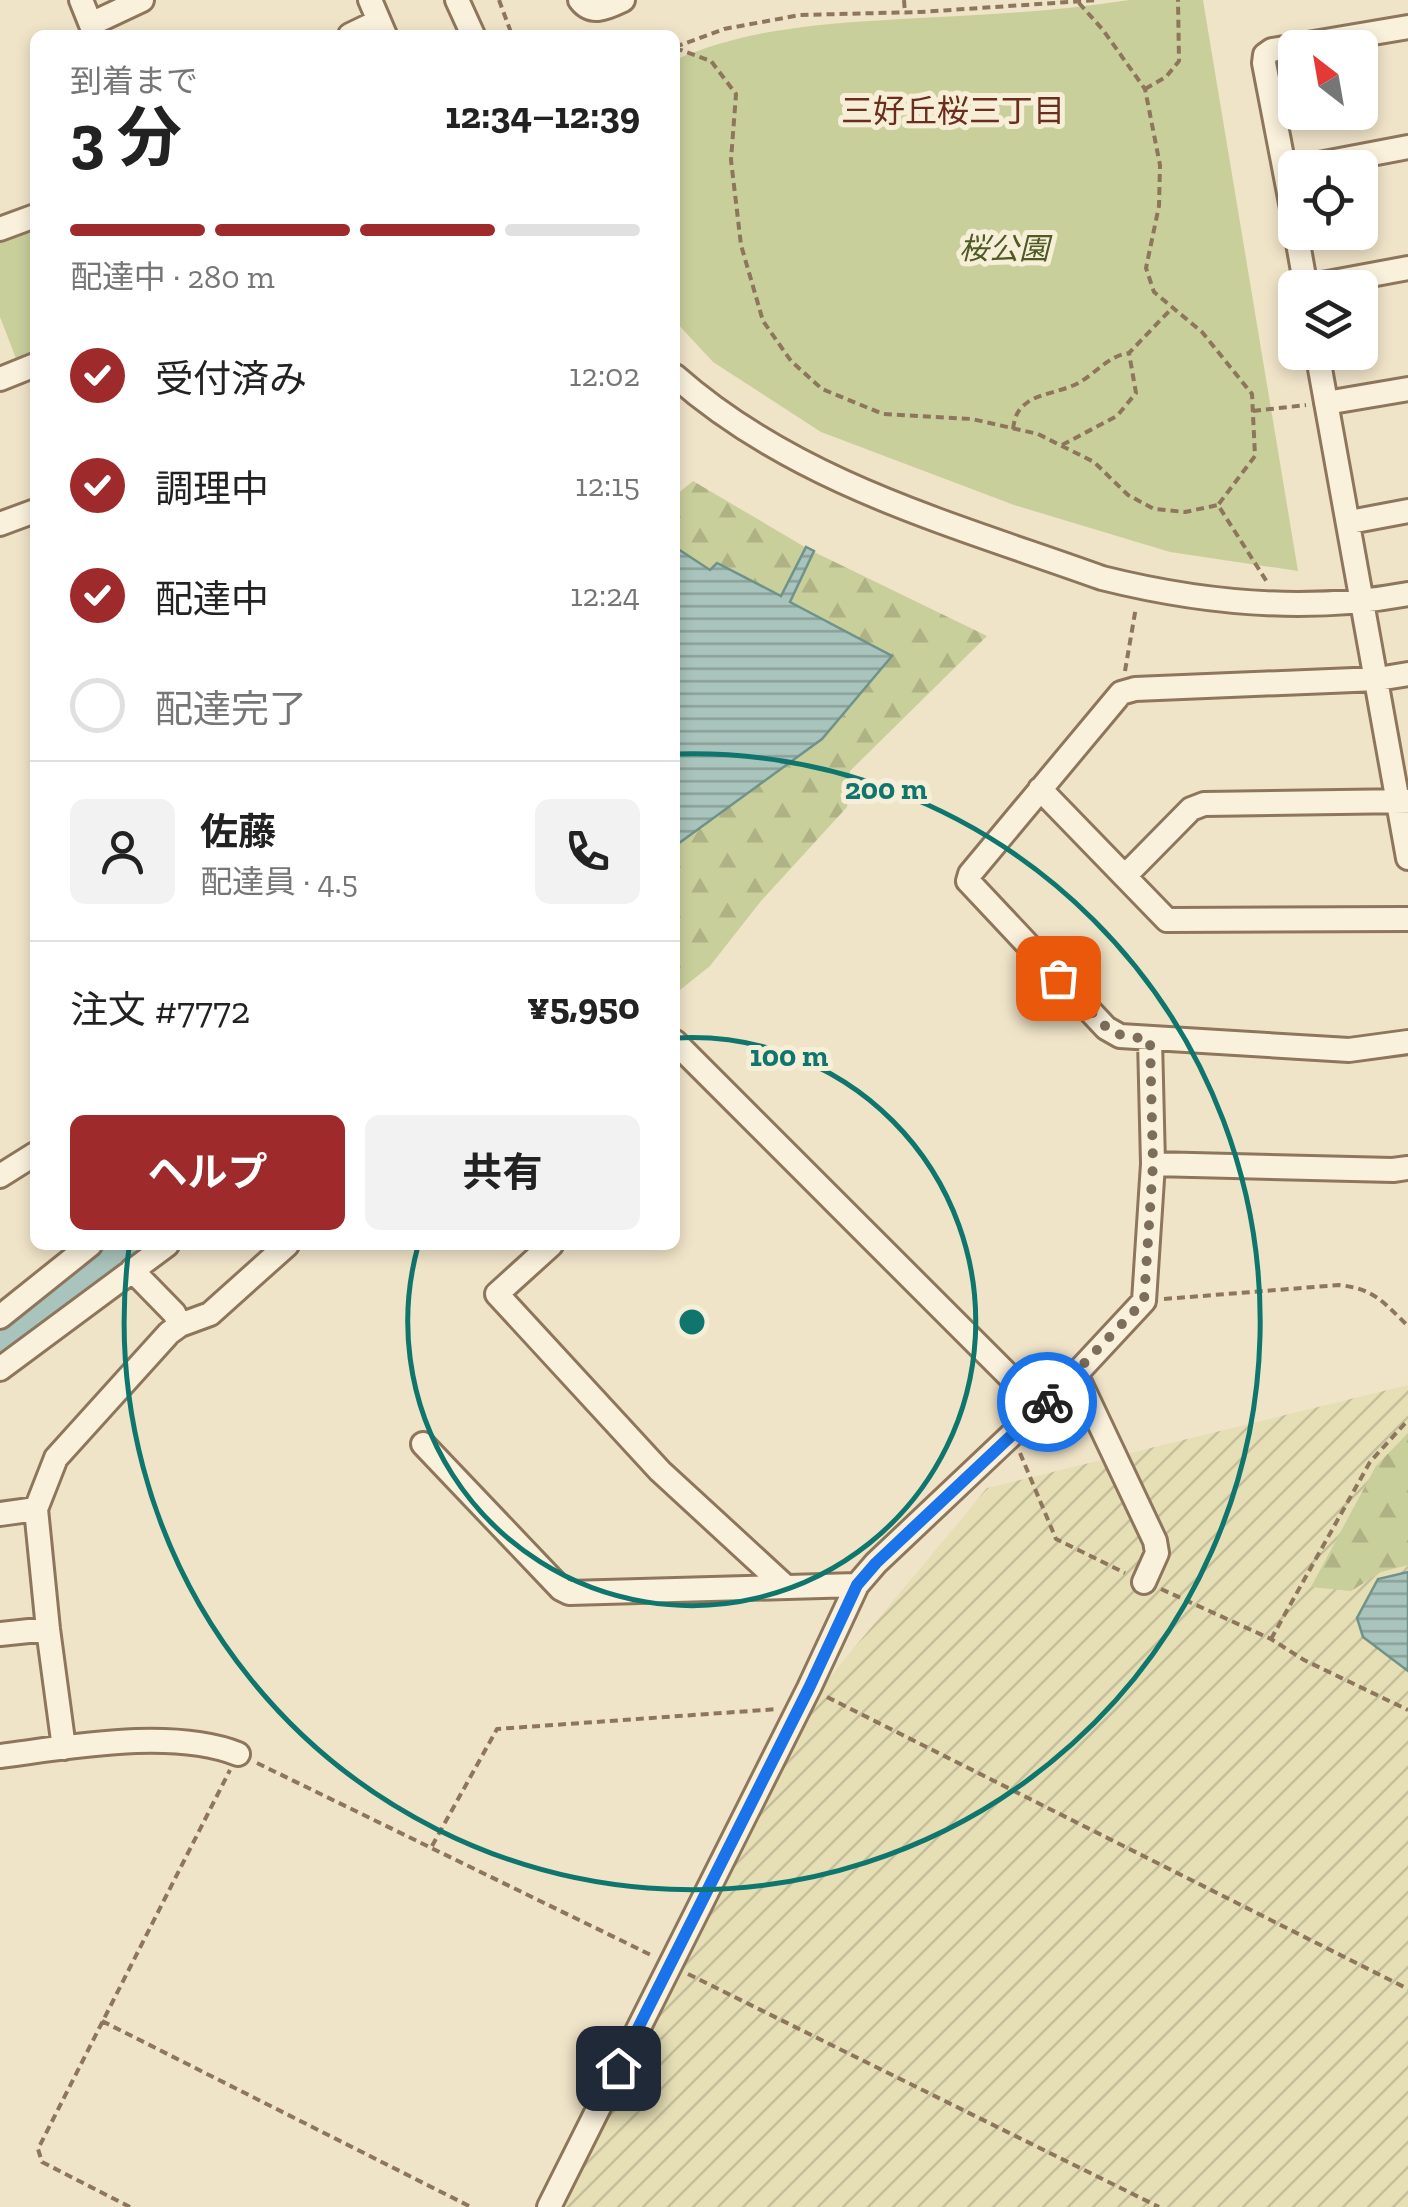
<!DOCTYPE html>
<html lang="ja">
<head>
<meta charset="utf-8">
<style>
	body { margin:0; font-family:"Zilla Slab","Noto Sans JP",serif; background:#f2f2f2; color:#222; height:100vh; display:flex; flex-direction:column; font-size:38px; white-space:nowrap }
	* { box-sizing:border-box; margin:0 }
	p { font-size:32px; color:#767676 }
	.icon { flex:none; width:55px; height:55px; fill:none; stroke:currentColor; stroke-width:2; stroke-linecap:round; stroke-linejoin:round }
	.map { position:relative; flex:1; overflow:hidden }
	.details { position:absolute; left:30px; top:30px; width:650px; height:1220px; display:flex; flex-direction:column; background:#fff; border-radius:15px; box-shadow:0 5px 15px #0003 }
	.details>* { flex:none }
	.needle { width:65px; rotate:329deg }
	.controls { position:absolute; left:1278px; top:30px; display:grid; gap:20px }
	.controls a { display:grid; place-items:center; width:100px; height:100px; border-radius:15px; background:#fff; box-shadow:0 5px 15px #0003; font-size:50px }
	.pin { position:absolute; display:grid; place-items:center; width:85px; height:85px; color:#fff; margin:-42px; border-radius:20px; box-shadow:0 5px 15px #0006 }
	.courier { position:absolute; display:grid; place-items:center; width:100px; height:100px; margin:-50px; border:8px solid #1a73e8; border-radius:50%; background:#fff; color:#222; box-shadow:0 2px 12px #0007 }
	.overview em { font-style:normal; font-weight:700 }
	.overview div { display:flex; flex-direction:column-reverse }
	.overview { display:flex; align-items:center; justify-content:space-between; height:170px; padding:0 40px }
	h1 { font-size:65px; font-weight:700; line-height:75px }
	.bar { display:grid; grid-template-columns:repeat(4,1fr); gap:15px 10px; align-content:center; height:120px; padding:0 40px }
	.bar i { height:12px; border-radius:8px; background:#e0e0e0 }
	.bar .active { background:#9e2a2b }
	.bar p { grid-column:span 4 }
	.line { display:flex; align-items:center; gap:25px; padding:0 40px; border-top:2px solid #e0e0e0 }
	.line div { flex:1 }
	.round { display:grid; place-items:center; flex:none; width:105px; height:105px; border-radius:15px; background:#f2f2f2 }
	ol { padding:0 40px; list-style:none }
	li { display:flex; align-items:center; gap:30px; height:110px }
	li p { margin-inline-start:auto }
	li .icon { padding:10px; border-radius:50%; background:#9e2a2b; color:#fff; stroke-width:4 }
	li:last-child { color:#767676 }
	li i { width:55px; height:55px; border:5px solid #e0e0e0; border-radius:50% }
	.primary-button { display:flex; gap:20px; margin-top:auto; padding:20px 40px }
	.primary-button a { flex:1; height:115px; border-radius:15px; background:#9e2a2b; color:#fff; font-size:40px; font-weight:700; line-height:115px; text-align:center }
	.primary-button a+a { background:#f2f2f2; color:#222 }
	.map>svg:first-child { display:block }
	.farmland { fill:url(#farmland-furrows) }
	.forest { fill:url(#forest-firs) }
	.park { fill:#c9cf9b }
	.water { fill:url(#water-rules); stroke:#6f938a; stroke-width:2.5 }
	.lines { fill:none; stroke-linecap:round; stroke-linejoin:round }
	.river { stroke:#a9c4bc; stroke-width:35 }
	.minor-casing { stroke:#8d765c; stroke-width:28 }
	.path { stroke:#8d765c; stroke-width:4; stroke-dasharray:8 5; stroke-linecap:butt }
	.minor { stroke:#faf1dc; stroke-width:22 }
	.done { stroke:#7c6e5b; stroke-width:10; stroke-dasharray:0 18 }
	.route { stroke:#1a73e8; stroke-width:12 }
	.ring { fill:none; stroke:#0f766e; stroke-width:5 }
	.labels { text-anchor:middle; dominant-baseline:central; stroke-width:10; stroke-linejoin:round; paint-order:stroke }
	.park-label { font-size:30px; font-style:italic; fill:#4d5a26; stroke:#f7eed8 }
	.neighbourhood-label { font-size:32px; fill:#6b2e1e; stroke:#f7eed8 }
	.centre { fill:#0f766e; stroke:#f7eed8; stroke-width:5 }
	.ring-label { font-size:30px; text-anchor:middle; font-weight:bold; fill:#0f766e; stroke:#f7eed8; stroke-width:10; stroke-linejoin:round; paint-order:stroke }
</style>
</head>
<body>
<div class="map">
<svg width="1408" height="2207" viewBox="0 0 1408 2207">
	<defs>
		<pattern id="farmland-furrows" width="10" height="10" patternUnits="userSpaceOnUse" patternTransform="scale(2.5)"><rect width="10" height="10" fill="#e6deb5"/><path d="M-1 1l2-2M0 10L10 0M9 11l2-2" fill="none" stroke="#c6bf9b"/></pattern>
		<pattern id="forest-firs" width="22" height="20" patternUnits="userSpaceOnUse" patternTransform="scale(2.5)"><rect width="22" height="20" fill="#c9cf9b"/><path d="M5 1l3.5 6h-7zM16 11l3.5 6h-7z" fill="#aeb285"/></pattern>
		<pattern id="water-rules" width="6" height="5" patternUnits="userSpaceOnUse" patternTransform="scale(2.5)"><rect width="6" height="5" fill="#a9c4bc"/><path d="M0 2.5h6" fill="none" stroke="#8ba098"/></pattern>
	</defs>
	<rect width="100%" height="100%" fill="#f0e4c8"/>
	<path class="farmland" d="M1408,1385V2207H564L825,1683L987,1488Z"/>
	<path class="forest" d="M693,481L810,550L987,636L850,771L847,807L761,901L710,966L675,994V496Z
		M1408,1433V1565L1381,1572L1351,1591L1311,1587L1376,1466Z"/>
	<path class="park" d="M1129,0H1203L1298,571L1170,552L1014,505L821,432L713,362L675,321V60C748,28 821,24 900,19C976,15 1053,12 1129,0Z
		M35,217V353L17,361L0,317V231Z"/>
	<path class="water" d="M675,547L710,570L717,563L781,596L806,547L814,551L790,602L892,656L822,739L675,846Z
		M1408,1572V1671L1363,1637L1357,1618L1378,1579Z"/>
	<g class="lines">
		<path class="river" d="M0,1343L127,1245"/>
		<g class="minor-casing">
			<path id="minor" d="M81,0L95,35
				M370,0L385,35
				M457,0L473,35
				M580,0C592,16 608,7 623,0
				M91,24L142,0
				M350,35L379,21
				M1298,168L1408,147
				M1295,224L1264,63L1265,55L1272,50L1408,27
				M0,229L35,216
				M1296,232L1306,288
				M1306,287L1408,268
				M1317,352L1408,858
				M675,376C796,483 952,524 1102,578C1202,603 1307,613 1408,594
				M0,379L35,365
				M1326,403L1408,389
				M1350,522L1408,511
				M0,524L35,511
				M1408,674L1378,679L1135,689L1121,693L970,874L968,881L1106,1028L1120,1036L1349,1050L1408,1042
				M1040,789L1167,920L1408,919
				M1126,875L1191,809L1204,804L1408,801
				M675,1042L1041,1408
				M1153,1164L1393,1170L1408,1168
				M0,1176L35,1154
				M551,1245L497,1294L660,1471L785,1586
				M0,1317L90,1245
				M180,1325L210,1314L287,1245
				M0,1369L167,1245
				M1076,1374L1155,1541L1157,1553L1144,1582
				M423,1444L561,1589L569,1593L857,1585
				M0,1514L36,1509
				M0,1634L48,1629
				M64,1748L48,1629L36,1509L56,1458L169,1333L180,1325L174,1313L132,1270
				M0,1756C70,1747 171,1728 238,1754
				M549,2207L809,1688L857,1585L876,1563L1076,1374L1144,1301L1153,1164L1150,1040"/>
		</g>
		<path class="path" d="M499,0L512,35
			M904,0L905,13
			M1079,3L1103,30L1145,89L1160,165L1159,206L1146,268L1154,292L1202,332L1252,394L1255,456L1218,505
			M675,47L724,29L800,15L920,12L1098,0
			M675,48L711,61L736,94L731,160L741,245L763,321L791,361L822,389L883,414L972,419L1038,434L1094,462L1128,495L1154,509L1185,512L1218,505L1267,582
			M1145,89L1166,77L1179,61L1178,0
			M1253,411L1306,405
			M1013,429C1015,416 1017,410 1028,402C1038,394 1065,391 1080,382C1097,372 1110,355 1129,353
			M1062,445L1117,416L1136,393L1129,353L1172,308
			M1125,671L1136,607
			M1164,1299L1339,1285C1375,1289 1383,1302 1408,1326
			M1020,1453L1056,1539L1125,1573
			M1161,1589L1271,1639L1304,1660L1408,1710
			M1271,1639L1370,1462L1408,1420
			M827,1697L1408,1989
			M257,1763L653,1956
			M432,1846L497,1729L778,1709
			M688,1974L1159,2207
			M102,2021L471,2207
			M130,2207L42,2162L38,2149L230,1770"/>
		<use href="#minor" class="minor"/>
	</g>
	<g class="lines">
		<path class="done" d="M1047,1402L1144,1301L1153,1164L1150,1040L1112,1033L1058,978"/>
		<path class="route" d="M618,2068L809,1688L857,1585L876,1563L1047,1402"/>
	</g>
	<g class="ring">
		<path d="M677 1038A284 284 0 1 1 418 1246"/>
		<path d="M677 754A568 568 0 1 1 129 1248"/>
	</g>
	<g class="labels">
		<g class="park-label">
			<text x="1004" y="249">桜公園</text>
		</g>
		<g class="neighbourhood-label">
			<text x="953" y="111">三好丘桜三丁目</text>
		</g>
	</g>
	<circle cx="692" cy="1322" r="15" class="centre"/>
	<g class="ring-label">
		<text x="886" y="799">200 m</text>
		<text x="789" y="1066">100 m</text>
	</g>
</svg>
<div class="controls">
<a><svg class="needle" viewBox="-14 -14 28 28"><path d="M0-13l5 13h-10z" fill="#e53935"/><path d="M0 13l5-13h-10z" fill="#767676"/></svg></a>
<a><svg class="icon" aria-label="locate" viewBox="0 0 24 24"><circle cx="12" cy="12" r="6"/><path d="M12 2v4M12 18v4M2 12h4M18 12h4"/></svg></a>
<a><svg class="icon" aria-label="layers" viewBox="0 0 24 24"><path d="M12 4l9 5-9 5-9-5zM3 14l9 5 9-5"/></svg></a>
</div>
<div class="pin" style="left:1058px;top:978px;background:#ea580c"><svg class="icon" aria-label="bag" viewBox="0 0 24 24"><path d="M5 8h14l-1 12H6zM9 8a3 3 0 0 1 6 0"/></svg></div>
<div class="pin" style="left:618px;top:2068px;background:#1f2937"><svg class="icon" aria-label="home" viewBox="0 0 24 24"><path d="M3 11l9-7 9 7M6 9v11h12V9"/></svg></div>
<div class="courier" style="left:1047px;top:1402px"><svg class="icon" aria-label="bike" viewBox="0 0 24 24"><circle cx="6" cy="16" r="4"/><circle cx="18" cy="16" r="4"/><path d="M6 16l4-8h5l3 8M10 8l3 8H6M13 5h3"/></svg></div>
<section class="details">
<div class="overview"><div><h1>3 分</h1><p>到着まで</p></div><em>12:34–12:39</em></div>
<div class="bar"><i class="active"></i><i class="active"></i><i class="active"></i><i></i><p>配達中 · 280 m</p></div>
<ol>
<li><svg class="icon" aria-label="check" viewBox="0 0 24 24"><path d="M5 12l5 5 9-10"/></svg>受付済み<p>12:02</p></li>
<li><svg class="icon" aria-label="check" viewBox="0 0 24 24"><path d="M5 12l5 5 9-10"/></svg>調理中<p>12:15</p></li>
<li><svg class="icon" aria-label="check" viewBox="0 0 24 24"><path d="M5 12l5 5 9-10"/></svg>配達中<p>12:24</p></li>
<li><i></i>配達完了</li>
</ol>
<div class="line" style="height:180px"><a class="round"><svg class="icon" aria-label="person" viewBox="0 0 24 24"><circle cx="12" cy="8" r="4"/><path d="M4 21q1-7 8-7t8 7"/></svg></a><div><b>佐藤</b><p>配達員 · 4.5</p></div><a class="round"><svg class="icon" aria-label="phone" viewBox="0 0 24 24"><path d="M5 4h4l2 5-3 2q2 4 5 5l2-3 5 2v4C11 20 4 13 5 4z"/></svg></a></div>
<div class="line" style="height:130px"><div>注文 #7772</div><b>¥5,950</b></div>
<div class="primary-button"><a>ヘルプ</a><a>共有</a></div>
</section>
</div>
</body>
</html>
